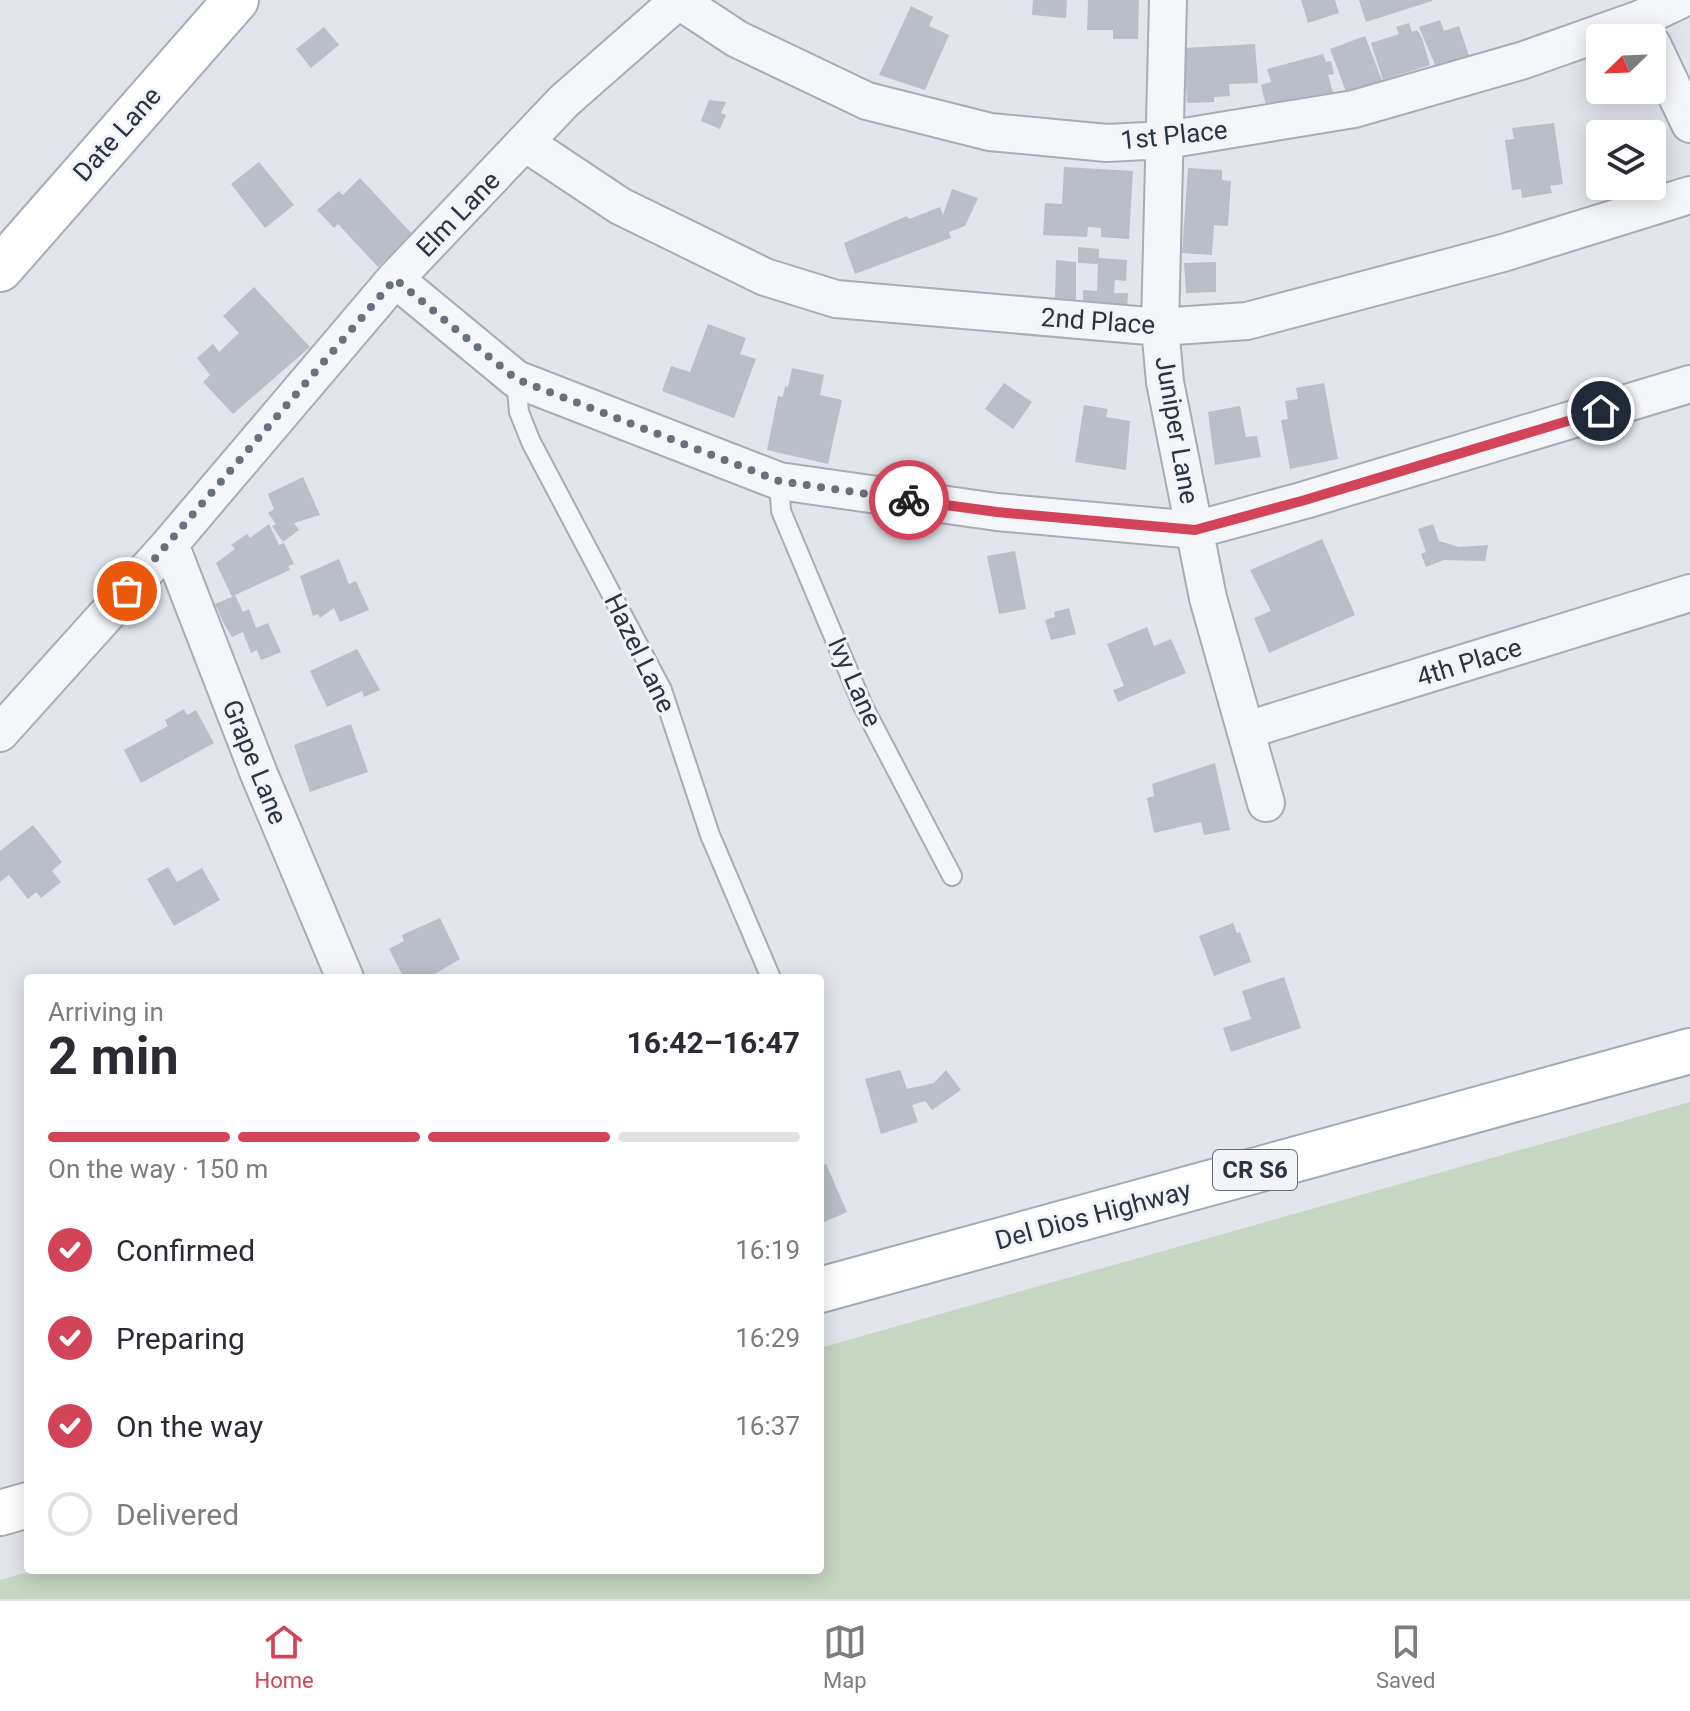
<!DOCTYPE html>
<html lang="en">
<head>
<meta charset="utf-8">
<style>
	body { margin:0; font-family:Roboto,sans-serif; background:#f2f2f3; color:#2b2b33; height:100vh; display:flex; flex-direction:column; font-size:30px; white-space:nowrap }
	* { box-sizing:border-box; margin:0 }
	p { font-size:26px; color:#7c7c81 }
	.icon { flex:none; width:44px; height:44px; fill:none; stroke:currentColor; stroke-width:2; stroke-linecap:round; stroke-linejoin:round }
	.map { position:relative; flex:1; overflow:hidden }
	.details { position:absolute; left:24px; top:974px; width:800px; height:600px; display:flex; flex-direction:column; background:#fff; border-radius:8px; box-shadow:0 4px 20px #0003 }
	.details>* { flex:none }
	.needle { width:52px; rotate:247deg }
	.fabs { position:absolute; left:1586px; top:24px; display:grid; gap:16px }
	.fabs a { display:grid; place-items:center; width:80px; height:80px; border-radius:8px; background:#fff; box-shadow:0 4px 20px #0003; font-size:40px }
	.pin { position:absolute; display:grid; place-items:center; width:68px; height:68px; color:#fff; margin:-34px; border:4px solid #fff; border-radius:50%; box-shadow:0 2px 8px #0007 }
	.courier { position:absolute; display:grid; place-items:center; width:80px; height:80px; margin:-40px; border:6px solid #d34459; border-radius:50%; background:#fff; color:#222; box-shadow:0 2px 10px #0007 }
	.overview em { font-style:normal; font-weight:700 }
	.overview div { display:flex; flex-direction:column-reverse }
	.overview { display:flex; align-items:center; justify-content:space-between; height:136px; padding:0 24px }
	h1 { font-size:52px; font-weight:700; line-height:60px }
	.bar { display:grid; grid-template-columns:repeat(4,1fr); gap:12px 8px; align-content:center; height:96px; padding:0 24px }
	.bar i { height:10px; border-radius:6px; background:#e1e1e2 }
	.bar .on { background:#d34459 }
	.bar p { grid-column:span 4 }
	ol { padding:0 24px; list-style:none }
	li { display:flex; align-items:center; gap:24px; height:88px }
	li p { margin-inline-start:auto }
	li .icon { padding:8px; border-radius:50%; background:#d34459; color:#fff; stroke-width:4 }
	li:last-child { color:#7c7c81 }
	li i { width:44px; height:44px; border:4px solid #e1e1e2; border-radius:50% }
	.menu { display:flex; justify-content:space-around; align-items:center; height:112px; border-top:2px solid #e1e1e2; background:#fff; font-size:22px; color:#7c7c81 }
	.menu a { display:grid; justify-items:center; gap:4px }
	.menu .on { color:#d34459 }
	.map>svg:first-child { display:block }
	.green { fill:#c7d5c3 }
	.building { fill:#b9bec9 }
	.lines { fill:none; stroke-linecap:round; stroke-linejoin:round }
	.lane-casing { stroke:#a7acb6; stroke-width:22 }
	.street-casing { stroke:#a7acb6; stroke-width:40 }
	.secondary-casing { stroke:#a7acb6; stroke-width:48 }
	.primary-casing { stroke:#a1aab7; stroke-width:48 }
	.lane { stroke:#f5f6f9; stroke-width:18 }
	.street { stroke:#f5f6f9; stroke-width:36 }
	.secondary { stroke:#fff; stroke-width:44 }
	.primary { stroke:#fff; stroke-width:44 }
	.done { stroke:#6a717e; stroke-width:8; stroke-dasharray:0 14.4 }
	.route { stroke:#d34459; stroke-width:10 }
	.labels { text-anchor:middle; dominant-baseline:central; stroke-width:6; stroke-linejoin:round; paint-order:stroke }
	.shield { fill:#f2f4f8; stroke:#656d7a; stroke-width:2 }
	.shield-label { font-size:24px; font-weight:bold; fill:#293344 }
	.street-label { font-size:26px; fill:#293344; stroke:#f2f4f8 }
</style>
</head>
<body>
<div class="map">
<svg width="1690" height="1599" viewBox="0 0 1690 1599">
	<rect width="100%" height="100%" fill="#e2e5eb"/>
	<path class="green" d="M1690,1102V1599H0V1580L36,1570H820V1348Z"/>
	<path class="building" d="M1033,0H1067L1066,18L1032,15Z
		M1088,0H1139L1138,39H1113V30H1087Z
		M1301,0H1335L1339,13L1308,23Z
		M1359,0H1432V1L1366,22Z
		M911,6L933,17L929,26L949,35L925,90L879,75Z
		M1440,20L1444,31L1459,26L1469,56L1436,67L1419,27Z
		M1409,23L1412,32L1417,30L1422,38L1430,65L1383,80L1371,43L1399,34L1396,27Z
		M324,27L339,45L311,68L296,49Z
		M1365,36L1388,96L1353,110L1330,49Z
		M1255,44L1258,83L1229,84L1230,96L1214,97V102L1187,103L1184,48Z
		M1323,54L1326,62L1331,61L1334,74L1328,75L1335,99L1268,113L1261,85L1271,82L1267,69Z
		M709,100L726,102L721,113L726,115L720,129L701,121Z
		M1554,123L1563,184L1550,186L1552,193L1522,198L1521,189L1512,190L1505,140L1514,139L1512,128Z
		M259,162L294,205L265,228L231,184Z
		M1064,167L1133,171L1129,239L1101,237V228L1088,227L1087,237L1043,235L1045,203L1062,204Z
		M1188,168L1222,170V180L1231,181L1228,226L1214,225L1212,255L1182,253Z
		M360,178L412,234L378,267L338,224L334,228L317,210L339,191L343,195Z
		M952,189L978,198L965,226L949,232L951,238L855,274L844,243L907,216L909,219L940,207L943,215Z
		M1078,247L1099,249V258L1127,260L1126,281L1115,280L1114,293H1128L1127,309L1083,307V290L1097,291L1098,264L1078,263Z
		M1056,260L1076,262V301L1055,300Z
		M1216,262V292L1186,293L1184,263Z
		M254,287L310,347L233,414L203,382L210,375L197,358L213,344L219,352L239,333L223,316Z
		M708,324L746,338L740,354L756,359L734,418L662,391L671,366L690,372Z
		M792,368L824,375L820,395L842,400L828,464L767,450L778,396L783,397L785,386L788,387Z
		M1004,383L1032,402L1013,429L985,409Z
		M1324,383L1338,459L1290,469L1281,420L1288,419L1285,401L1298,399L1296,388Z
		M1084,405L1108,409L1106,417L1130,421L1126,470L1075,462Z
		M1240,406L1246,437L1257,436L1261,457L1215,465L1208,412Z
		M303,477L320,515L294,523L299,530L283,542L272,526L276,524L268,513L274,509L268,494Z
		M269,524L279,545L284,543L294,564L288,566L290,570L235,595L243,612L249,609L256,628L268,623L281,652L261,660L257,650L251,653L243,632L232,637L223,622L215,604L232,597L216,563L235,549L231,545L247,534L250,538Z
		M1433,524L1439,541L1459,547L1488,545L1485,561L1444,560L1426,567L1421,554L1426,552L1418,529Z
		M1322,539L1355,615L1269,653L1254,618L1271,611L1250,570Z
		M1015,551L1026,609L999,614L987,556Z
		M339,559L349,584L356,581L369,610L340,622L334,608L320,618L318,614L313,616L300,576Z
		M1069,608L1076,634L1051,640L1045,620L1055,617L1054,612Z
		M1147,627L1154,646L1171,639L1186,673L1118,702L1113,690L1124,686L1107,644Z
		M357,649L380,690L364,697L362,691L327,707L310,671Z
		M184,709L187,715L196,710L214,743L141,783L124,750L168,726L165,720Z
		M351,724L368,772L310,792L294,745Z
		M1215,763L1230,830L1204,835L1201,822L1154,833L1147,798L1154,796L1152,784Z
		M33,825L62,862L52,871L61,882L41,898L36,892L28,899L9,875L0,882V851Z
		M168,867L177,882L202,868L220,900L174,926L147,879Z
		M440,918L460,959L428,978H404L389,949L404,941L402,935Z
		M1233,923L1237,933L1240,932L1251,962L1214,976L1199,936Z
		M1284,977L1301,1028L1231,1052L1223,1028L1251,1019L1242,991Z
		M900,1070L907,1089L934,1083L946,1070L961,1090L932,1110L925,1101L912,1105L918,1122L881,1134L865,1079Z
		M826,1164L847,1212L820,1224V1167Z"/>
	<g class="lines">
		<g class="lane-casing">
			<path id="lane" d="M516,379L519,412L531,442L662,690L710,835L771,978
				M779,481L781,511L863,706L952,876"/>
		</g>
		<g class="street-casing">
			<path id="street" d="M678,0L737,39L867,101L990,132L1107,143L1166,140L1354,109L1524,60L1640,19L1680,0
				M1168,0L1160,327L1165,382L1208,598L1266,803
				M1652,44L1690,124
				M527,144L620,206L765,277L836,299L1160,327L1247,321L1503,253L1690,195
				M395,279L516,379L779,481L997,512L1195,530L1305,500L1690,384
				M170,544L259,774L345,978
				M1247,730L1690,593
				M0,733L170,544L395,279L564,101L679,0"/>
		</g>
		<g class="secondary-casing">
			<path id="secondary" d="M0,269L236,0"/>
		</g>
		<g class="primary-casing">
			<path id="primary" d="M820,1290L1690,1051
				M0,1513L28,1505"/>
		</g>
		<use href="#lane" class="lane"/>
		<use href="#street" class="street"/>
		<use href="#secondary" class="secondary"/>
		<use href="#primary" class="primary"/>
	</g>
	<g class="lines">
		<path class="done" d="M127,591L395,279L516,379L779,481L909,500"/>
		<path class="route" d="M909,500L997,512L1195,530L1305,500L1601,411"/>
	</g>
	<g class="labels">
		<rect class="shield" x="1213" y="1150" width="84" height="40" rx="6"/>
		<g class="shield-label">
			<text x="1255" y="1170">CR S6</text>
		</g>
		<g class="street-label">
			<text transform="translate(117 134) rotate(-48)">Date Lane</text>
			<text transform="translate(1174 135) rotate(-6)">1st Place</text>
			<text transform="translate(458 214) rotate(-46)">Elm Lane</text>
			<text transform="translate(1098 321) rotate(4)">2nd Place</text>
			<text transform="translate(1177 430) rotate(80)">Juniper Lane</text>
			<text transform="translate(640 653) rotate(64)">Hazel Lane</text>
			<text transform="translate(1469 662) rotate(-17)">4th Place</text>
			<text transform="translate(855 682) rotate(66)">Ivy Lane</text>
			<text transform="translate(255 762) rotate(68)">Grape Lane</text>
			<text transform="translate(1093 1215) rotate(-15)">Del Dios Highway</text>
		</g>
	</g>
</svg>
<div class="fabs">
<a><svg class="needle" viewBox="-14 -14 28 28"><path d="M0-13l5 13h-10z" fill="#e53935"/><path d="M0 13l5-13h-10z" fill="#7c7c81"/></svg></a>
<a><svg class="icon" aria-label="layers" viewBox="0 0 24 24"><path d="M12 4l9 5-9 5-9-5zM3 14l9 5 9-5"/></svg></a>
</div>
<div class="pin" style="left:127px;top:591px;background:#ea580c"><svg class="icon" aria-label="bag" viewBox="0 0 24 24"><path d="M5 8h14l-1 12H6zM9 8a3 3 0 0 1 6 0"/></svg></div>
<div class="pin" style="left:1601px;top:411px;background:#1f2937"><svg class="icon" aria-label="home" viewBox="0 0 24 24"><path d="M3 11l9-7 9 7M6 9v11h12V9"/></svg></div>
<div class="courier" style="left:909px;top:500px"><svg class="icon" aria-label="bike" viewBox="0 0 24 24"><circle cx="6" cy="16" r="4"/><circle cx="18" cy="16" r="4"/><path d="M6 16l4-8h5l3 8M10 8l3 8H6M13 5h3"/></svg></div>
<section class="details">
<div class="overview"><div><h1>2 min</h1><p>Arriving in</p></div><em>16:42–16:47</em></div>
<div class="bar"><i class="on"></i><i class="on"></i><i class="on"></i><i></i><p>On the way · 150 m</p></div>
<ol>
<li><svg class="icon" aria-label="check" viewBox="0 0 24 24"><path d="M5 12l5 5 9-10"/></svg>Confirmed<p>16:19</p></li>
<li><svg class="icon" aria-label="check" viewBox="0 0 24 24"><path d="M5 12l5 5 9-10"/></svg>Preparing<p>16:29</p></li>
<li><svg class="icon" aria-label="check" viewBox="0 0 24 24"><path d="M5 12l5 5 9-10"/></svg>On the way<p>16:37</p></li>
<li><i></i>Delivered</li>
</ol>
</section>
</div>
<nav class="menu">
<a class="on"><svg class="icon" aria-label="home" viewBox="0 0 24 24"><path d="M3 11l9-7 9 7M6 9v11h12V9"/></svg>Home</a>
<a><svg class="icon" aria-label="map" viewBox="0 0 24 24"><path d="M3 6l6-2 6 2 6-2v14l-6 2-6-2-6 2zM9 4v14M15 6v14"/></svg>Map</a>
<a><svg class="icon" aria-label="saved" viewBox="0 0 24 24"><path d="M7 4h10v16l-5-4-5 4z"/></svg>Saved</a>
</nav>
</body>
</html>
